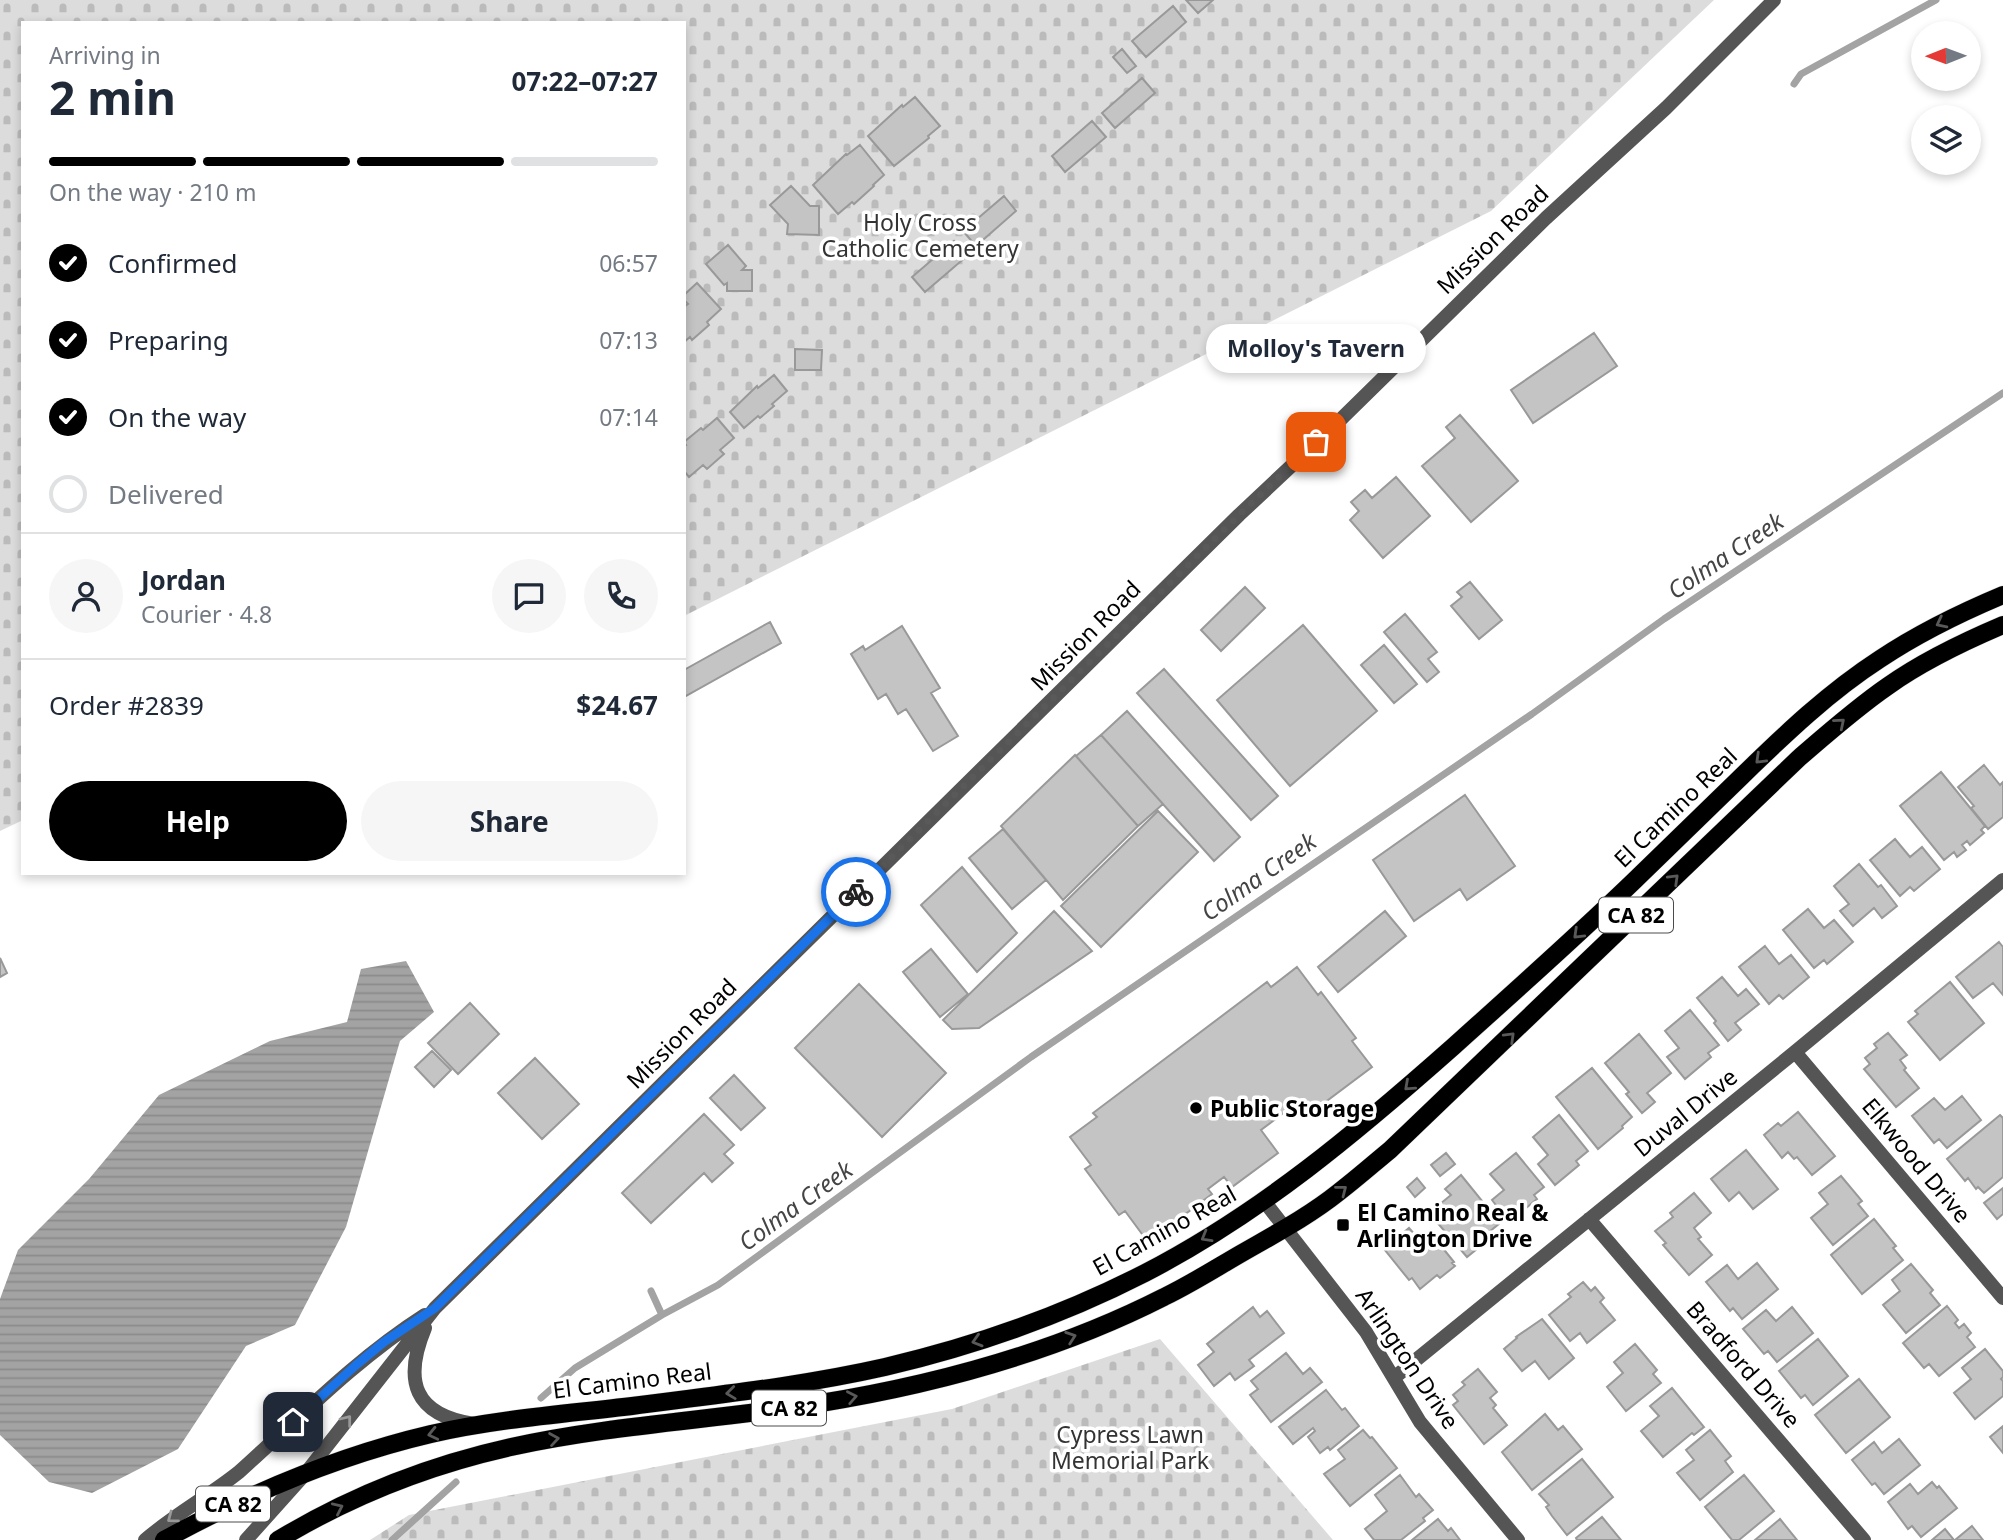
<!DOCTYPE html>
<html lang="en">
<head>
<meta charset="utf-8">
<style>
	body { margin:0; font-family:"Noto Sans",sans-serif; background:#f6f6f7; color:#1f2937; height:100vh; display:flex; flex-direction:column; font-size:26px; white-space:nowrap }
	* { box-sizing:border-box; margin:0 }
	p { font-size:23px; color:#747a83 }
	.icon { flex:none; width:38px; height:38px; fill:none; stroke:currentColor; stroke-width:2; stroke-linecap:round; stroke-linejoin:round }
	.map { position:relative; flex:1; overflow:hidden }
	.panel { position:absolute; left:21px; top:21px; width:665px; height:854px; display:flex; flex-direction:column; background:#fff; border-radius:0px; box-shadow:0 4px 10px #0003 }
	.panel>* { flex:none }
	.needle { width:46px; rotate:269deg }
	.buttons { position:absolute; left:1911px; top:21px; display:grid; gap:14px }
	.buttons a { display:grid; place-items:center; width:70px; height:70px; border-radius:50%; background:#fff; box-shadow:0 4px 10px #0003; font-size:35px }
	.pin { position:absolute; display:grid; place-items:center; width:60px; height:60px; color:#fff; margin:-30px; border-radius:14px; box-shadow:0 4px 10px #0006 }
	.courier { position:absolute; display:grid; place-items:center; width:70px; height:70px; margin:-35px; border:5px solid #1a73e8; border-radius:50%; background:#fff; color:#222; box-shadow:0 2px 9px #0007 }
	.bubble { position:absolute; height:49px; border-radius:24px; background:#fff; box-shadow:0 4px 10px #0003; font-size:23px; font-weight:700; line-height:49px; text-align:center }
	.headline em { font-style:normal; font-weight:700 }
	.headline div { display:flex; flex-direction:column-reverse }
	.headline { display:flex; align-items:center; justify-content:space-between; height:119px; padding:0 28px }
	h1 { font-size:46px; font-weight:700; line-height:52px }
	.bar { display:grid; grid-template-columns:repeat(4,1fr); gap:10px 7px; align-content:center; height:84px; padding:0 28px }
	.bar i { height:9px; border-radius:5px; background:#e0e1e3 }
	.bar .current { background:#000 }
	.bar p { grid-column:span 4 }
	.line { display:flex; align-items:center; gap:18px; padding:0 28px; border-top:2px solid #e0e1e3 }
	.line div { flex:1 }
	.round { display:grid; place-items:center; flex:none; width:74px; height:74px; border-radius:37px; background:#f6f6f7 }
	ol { padding:0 28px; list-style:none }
	li { display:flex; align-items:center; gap:21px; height:77px }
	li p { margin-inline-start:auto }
	li .icon { padding:7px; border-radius:50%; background:#000; color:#fff; stroke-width:4 }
	li:last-child { color:#747a83 }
	li i { width:38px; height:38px; border:4px solid #e0e1e3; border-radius:50% }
	.button { display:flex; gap:14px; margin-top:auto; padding:14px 28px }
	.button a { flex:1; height:80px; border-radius:42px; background:#000; color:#fff; font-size:28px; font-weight:700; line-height:80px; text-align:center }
	.button a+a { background:#f6f6f7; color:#1f2937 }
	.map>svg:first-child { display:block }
	.cemetery { fill:url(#cemetery-stones) }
	.water { fill:url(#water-rules) }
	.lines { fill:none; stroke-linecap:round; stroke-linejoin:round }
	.stream { stroke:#a3a3a3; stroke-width:7 }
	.building { fill:#c4c4c4; stroke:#999; stroke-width:2 }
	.primary-casing { stroke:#dbdbdb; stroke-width:19 }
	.street { stroke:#555; stroke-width:14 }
	.primary { stroke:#000; stroke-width:18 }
	.oneway { stroke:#595959 }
	.oneway2 { stroke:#999 }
	.done { stroke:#595959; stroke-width:7; stroke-dasharray:0 12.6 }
	.route { stroke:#1a73e8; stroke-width:9 }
	.poi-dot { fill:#000; stroke:#fff; stroke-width:2.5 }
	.labels { text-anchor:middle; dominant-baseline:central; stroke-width:7; stroke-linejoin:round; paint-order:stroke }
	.shield { fill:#fff; stroke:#4c4c4c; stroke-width:2 }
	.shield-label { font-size:21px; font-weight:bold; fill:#000 }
	.park-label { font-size:23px; fill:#333; stroke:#fff }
	.street-label { font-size:23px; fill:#000; stroke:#fff }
	.poi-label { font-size:23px; font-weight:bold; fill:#000; stroke:#fff; text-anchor:start }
	.water-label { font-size:24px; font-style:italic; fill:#444; stroke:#fff }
</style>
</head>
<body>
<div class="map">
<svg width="2003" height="1540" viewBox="0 0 2003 1540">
	<defs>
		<pattern id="cemetery-stones" width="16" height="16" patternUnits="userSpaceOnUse" patternTransform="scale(1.75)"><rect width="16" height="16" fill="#dcdcdc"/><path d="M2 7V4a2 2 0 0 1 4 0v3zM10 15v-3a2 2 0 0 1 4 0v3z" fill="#bbb"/></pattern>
		<pattern id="water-rules" width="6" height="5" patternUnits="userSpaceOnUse" patternTransform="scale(1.75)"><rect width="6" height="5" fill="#a3a3a3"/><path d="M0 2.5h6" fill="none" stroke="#8b8b8b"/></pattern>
	</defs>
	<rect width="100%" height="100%" fill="#fff"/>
	<path class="cemetery" d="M0,0H1714L1491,211L684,616V23H23V820L0,831Z
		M1160,1339L1333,1540H370L409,1515L952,1409Z"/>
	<path class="water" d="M406,961L434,1012L400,1041L346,1227L295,1325L246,1346L178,1449L92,1493L49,1482L0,1435V1299L18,1250L89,1179L159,1095L270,1041L347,1022L361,969Z"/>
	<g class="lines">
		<path class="stream" d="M1794,84L1801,74L1936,0
			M651,1291L662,1315
			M541,1398L575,1368L662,1315L718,1285L1031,1057L1532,714L1664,619L2003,393
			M392,1540L456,1482"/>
	</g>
	<path class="building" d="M1186,0H1213L1198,13Z
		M1173,6L1186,22L1146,57L1132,41Z
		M1122,49L1136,66L1127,73L1113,57Z
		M1142,78L1155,93L1115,128L1102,113Z
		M915,97L940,126L928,136L929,138L894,166L868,136L902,105L903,107Z
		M1092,121L1106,137L1065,172L1052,156Z
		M860,145L884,175L873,185L874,186L854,204L852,202L838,214L813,185L846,154L847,155Z
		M791,186L810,206H819V235L787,234L788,224L770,205Z
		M1004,196L1016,211L976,246L963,231Z
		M954,241L967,256L925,292L912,277Z
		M728,245L746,266L742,270H752V291H727V283L724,285L706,264Z
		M697,283L721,309L707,322L709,325L692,340L690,337L684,342V307L688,304L684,300V295Z
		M1594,333L1617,366L1533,423L1511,390Z
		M795,349L822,350L821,370H795Z
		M774,375L787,391L772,404L774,406L760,418L758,416L744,428L730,412L757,386L758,388Z
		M1460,415L1518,481L1471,522L1422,466L1455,438L1446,427Z
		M717,418L734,438L720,450L724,454L707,469L703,465L689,477L684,471V446L686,445L684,442L701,428L703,430Z
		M1396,477L1430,516L1383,558L1350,520L1359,511L1351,502L1365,490L1372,498Z
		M1470,582L1502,620L1479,639L1451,606L1462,597L1457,592Z
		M1245,587L1265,608L1221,651L1201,630Z
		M1405,614L1437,652L1428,659L1439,672L1427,682L1384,632Z
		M770,622L781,643L684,697V670Z
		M1303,625L1377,711L1290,786L1217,700Z
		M902,626L940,688L931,693L958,736L933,751L906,709L898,714L886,694L878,699L851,654L863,646L865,650Z
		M1384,645L1417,684L1394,703L1361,665Z
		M1164,669L1278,796L1251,820L1137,693Z
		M1127,711L1240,837L1214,861L1101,735Z
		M1101,735L1163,804L1138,826L1076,756Z
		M1075,755L1138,826L1063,900L1001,826Z
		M1984,765L2000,785L2003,782V817L1988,829L1971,808L1974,806L1958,787Z
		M1941,772L1985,826L1981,830L1984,833L1970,845L1967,841L1962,845L1966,850L1957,857L1954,852L1944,860L1900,806Z
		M1465,795L1515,866L1467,900L1460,889L1414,921L1373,860Z
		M1158,811L1198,852L1101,947L1061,906Z
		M1003,829L1046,880L1012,909L969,858Z
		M1895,839L1910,857L1922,847L1940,869L1914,891L1910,887L1900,896L1870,860Z
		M1859,864L1878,887L1881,885L1897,906L1882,918L1874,908L1853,926L1840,911L1849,904L1834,886Z
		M962,867L1017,933L977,972L921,905Z
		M1808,909L1824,928L1834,920L1853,942L1827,964L1824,960L1814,968L1783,930Z
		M1054,911L1092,951L979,1028L952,1029L943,1020Z
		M1385,911L1406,936L1338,992L1318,967Z
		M1999,942L2003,947V995L1993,983L1973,998L1956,977Z
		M1765,946L1779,964L1791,955L1809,977L1783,999L1779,995L1769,1004L1739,967Z
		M931,949L968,994L940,1017L903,972Z
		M0,958L7,973L0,977Z
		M1297,967L1318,995L1321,992L1356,1038L1352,1041L1372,1067L1308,1115L1298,1102L1261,1130L1278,1153L1232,1187L1224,1177L1208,1189L1212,1194L1148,1242L1125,1211L1119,1215L1085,1169L1091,1165L1070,1137L1097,1117L1093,1113L1267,982L1271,987Z
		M1722,977L1738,996L1746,989L1759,1004L1735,1023L1741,1030L1728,1041L1714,1023L1716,1021L1697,998Z
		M1950,982L1984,1023L1940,1060L1908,1022L1918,1014L1915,1011Z
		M859,984L946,1073L882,1137L795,1048Z
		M470,1003L499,1034L458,1074L428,1043Z
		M1690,1010L1719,1045L1708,1053L1711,1057L1685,1079L1667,1057L1679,1048L1665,1031Z
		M1888,1033L1907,1055L1900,1060L1906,1068L1904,1070L1919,1088L1896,1107L1864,1069L1870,1064L1865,1058L1877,1048L1874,1044Z
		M1639,1034L1671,1073L1647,1093L1655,1102L1642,1113L1626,1094L1629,1092L1605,1063Z
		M432,1051L451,1070L434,1087L415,1067Z
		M535,1058L579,1104L542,1139L498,1093Z
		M1592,1068L1632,1117L1622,1126L1623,1128L1598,1149L1556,1097Z
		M734,1075L765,1108L741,1130L710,1098Z
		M1962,1096L1981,1120L1947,1148L1939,1139L1934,1143L1912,1116L1934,1098L1945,1110Z
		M1798,1112L1835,1156L1812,1175L1797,1157L1794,1159L1788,1152L1782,1158L1764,1135L1778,1123L1781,1126Z
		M704,1114L734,1145L724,1154L733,1163L712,1182L704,1173L651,1223L622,1193Z
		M1559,1115L1588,1151L1576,1161L1579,1165L1555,1185L1538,1164L1548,1155L1533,1137Z
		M2000,1115L2003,1118V1177L1984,1193L1978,1187L1976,1189L1968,1178L1965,1181L1947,1159Z
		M1746,1150L1778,1189L1753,1209L1739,1192L1729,1201L1711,1179Z
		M1446,1153L1455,1164L1440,1176L1431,1165Z
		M1516,1153L1544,1187L1534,1195L1537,1199L1509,1222L1492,1200L1504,1190L1490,1174Z
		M1461,1175L1500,1223L1489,1232L1493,1236L1467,1257L1429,1213L1451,1195L1445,1189Z
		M1841,1176L1862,1201L1858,1204L1868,1216L1833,1245L1811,1218L1828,1204L1819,1193Z
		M1417,1178L1425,1188L1415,1197L1407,1187Z
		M2003,1188V1214L1997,1219L1984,1203Z
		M1694,1193L1711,1213L1694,1228L1701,1237L1698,1239L1712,1255L1689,1275L1663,1245L1666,1243L1655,1231L1673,1217L1670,1213Z
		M1874,1219L1896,1246L1893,1248L1903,1260L1862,1294L1831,1255Z
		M1409,1228L1423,1244L1433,1236L1454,1262L1452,1263L1455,1266L1440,1278L1437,1275L1420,1289L1412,1278L1409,1280L1384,1249Z
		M1757,1263L1778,1289L1742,1319L1733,1308L1730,1311L1706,1282L1727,1265L1738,1279Z
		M1911,1264L1933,1290L1930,1293L1940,1305L1906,1333L1883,1305L1900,1291L1892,1280Z
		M1583,1282L1591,1291L1595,1287L1604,1298L1600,1302L1615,1320L1587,1343L1580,1333L1570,1341L1549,1315L1571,1297L1568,1294Z
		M1947,1306L1958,1320L1955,1323L1959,1328L1964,1324L1971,1333L1967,1337L1975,1347L1939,1376L1929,1364L1924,1368L1903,1343Z
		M1253,1307L1260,1317L1267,1311L1284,1333L1249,1360L1254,1366L1235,1380L1230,1373L1214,1386L1198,1365L1214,1352L1207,1344Z
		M1792,1307L1813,1333L1777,1362L1768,1351L1764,1354L1743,1329L1766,1310L1776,1321Z
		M1542,1319L1574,1358L1549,1379L1535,1361L1522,1371L1504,1349L1517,1338L1516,1337Z
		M1818,1339L1848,1376L1813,1405L1805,1395L1801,1398L1779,1371Z
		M1635,1344L1657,1370L1653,1374L1661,1383L1626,1411L1607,1387L1623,1373L1614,1362Z
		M1985,1349L2003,1371V1377L2001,1379L2003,1381V1396L1975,1419L1954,1393L1971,1379L1962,1368Z
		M1286,1353L1303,1374L1310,1368L1322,1382L1271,1422L1250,1395L1258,1389L1251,1381Z
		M1478,1369L1497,1392L1490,1398L1496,1405L1493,1408L1507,1425L1484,1444L1453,1405L1458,1401L1453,1395L1465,1385L1462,1382Z
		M1859,1379L1890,1417L1846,1453L1815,1415Z
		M1672,1388L1704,1427L1694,1435L1692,1433L1663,1457L1641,1431L1659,1416L1650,1406Z
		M1326,1390L1342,1410L1345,1408L1359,1426L1330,1450L1328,1447L1320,1453L1308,1437L1315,1431L1313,1428L1293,1444L1279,1427Z
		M1545,1414L1558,1430L1563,1426L1582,1449L1532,1490L1502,1452Z
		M2003,1426V1453L1990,1437Z
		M1363,1430L1370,1438L1372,1437L1397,1468L1350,1506L1324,1474L1345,1459L1338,1450Z
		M1710,1430L1731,1456L1725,1461L1733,1472L1700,1500L1677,1473L1694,1460L1686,1450Z
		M1899,1439L1920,1465L1884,1494L1875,1483L1872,1485L1852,1460L1874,1442L1882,1453Z
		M1582,1459L1613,1497L1567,1535L1552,1516L1546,1507L1549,1505L1539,1494Z
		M1400,1475L1416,1497L1419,1494L1433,1510L1423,1518L1425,1521L1401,1540H1374L1365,1529L1387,1511L1375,1495Z
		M1744,1475L1774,1511L1739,1540H1732L1705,1507Z
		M1932,1482L1937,1488L1939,1486L1957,1508L1921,1537L1912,1526L1908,1529L1888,1502L1910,1484L1918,1494Z
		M1602,1517L1621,1540H1577L1576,1538Z
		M1438,1519L1448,1531L1451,1528L1460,1540H1412Z
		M1780,1519L1797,1540H1755Z
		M1972,1526L1983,1540H1955Z
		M1945,1529L1954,1540H1932Z"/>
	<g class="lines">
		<g class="primary-casing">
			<path id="primary" d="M164,1540C248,1494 337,1456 431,1434C497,1419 565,1414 632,1406C716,1395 801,1386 885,1367C975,1346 1063,1315 1145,1273C1261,1213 1357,1132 1454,1046C1515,991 1576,937 1635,880C1670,846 1706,811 1742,776C1785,734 1829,692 1880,659C1919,633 1960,613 2003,595
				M278,1540C349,1497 430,1465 511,1447C611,1425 714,1420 815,1404C934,1385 1056,1352 1164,1297C1191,1284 1216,1268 1242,1253C1275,1234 1309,1216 1339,1192C1356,1179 1373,1164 1390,1150L1799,758C1828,733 1856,708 1888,686C1923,661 1963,642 2003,625"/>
		</g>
		<path class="street" d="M1795,1052L2003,1298
			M1264,1201L1366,1332L1420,1422L1518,1540
			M1589,1219L1864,1540
			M425,1328C403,1381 414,1415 474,1424
			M1395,1377L1795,1052L2003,880
			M145,1540C174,1515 209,1496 239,1472C299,1418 356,1359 425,1315
			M246,1540L305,1474L435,1308L1239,515L1335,425L1546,218L1666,108L1774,0"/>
		<use href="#primary" class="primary"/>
	</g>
	<defs><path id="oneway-chevron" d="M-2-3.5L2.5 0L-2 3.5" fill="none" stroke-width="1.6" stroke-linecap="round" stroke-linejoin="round" transform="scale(1.75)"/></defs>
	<g class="oneway">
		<use href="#oneway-chevron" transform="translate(1941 623) rotate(153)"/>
		<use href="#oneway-chevron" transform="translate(1840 723) rotate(-40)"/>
		<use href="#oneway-chevron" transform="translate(1760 759) rotate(136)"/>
		<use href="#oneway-chevron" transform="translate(1674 879) rotate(-44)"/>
		<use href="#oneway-chevron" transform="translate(1578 934) rotate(136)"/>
		<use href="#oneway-chevron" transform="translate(1510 1037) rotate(-44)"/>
		<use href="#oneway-chevron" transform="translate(1409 1086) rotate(138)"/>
		<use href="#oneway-chevron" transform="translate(1342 1190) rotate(-38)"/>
		<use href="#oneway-chevron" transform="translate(1206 1237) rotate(150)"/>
		<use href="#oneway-chevron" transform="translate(1071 1337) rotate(-19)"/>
		<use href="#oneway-chevron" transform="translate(977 1341) rotate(163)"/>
		<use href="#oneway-chevron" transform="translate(731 1393) rotate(173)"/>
		<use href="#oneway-chevron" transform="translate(852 1397) rotate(-11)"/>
		<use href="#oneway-chevron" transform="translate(433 1434) rotate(167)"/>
		<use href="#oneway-chevron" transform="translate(554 1439) rotate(-9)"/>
		<use href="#oneway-chevron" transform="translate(338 1508) rotate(-25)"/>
	</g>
	<g class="oneway2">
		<use href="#oneway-chevron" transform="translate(347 1420) rotate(-52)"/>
		<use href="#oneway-chevron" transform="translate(172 1518) rotate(143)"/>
	</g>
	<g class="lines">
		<path class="done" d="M856,892L1239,515L1316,442"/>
		<path class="route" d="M293,1422L355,1366L384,1342L435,1308L856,892"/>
	</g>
	<g class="poi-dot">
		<circle cx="1196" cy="1108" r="7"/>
		<rect x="1336" y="1218" width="14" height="14" rx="3.5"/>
	</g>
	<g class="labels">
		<g class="shield">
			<rect x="1599" y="897.5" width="74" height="35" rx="5"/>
			<rect x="752" y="1390.5" width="74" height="35" rx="5"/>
			<rect x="196" y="1486.5" width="74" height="35" rx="5"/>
		</g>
		<g class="shield-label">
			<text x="1636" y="915">CA 82</text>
			<text x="789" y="1408">CA 82</text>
			<text x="233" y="1504">CA 82</text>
		</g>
		<g class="park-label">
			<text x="920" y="222">Holy Cross<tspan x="920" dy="26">Catholic Cemetery</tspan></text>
			<text x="1130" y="1434">Cypress Lawn<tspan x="1130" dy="26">Memorial Park</tspan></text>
		</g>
		<g class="street-label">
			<text transform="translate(1492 239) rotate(-44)">Mission Road</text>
			<text transform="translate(1085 635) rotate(-45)">Mission Road</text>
			<text transform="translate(1675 807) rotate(-44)">El Camino Real</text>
			<text transform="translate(681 1033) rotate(-45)">Mission Road</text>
			<text transform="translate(1685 1112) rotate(-39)">Duval Drive</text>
			<text transform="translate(1917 1160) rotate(50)">Elkwood Drive</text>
			<text transform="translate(1164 1230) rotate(-29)">El Camino Real</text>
			<text transform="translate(1408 1358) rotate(56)">Arlington Drive</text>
			<text transform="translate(1744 1364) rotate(49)">Bradford Drive</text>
			<text transform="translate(632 1380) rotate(-7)">El Camino Real</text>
		</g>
		<g class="poi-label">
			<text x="1210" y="1108">Public Storage</text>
			<text x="1357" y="1212">El Camino Real &amp;<tspan x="1357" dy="26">Arlington Drive</tspan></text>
		</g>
		<g class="water-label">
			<text transform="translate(1725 555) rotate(-34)">Colma Creek</text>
			<text transform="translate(1258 876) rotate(-35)">Colma Creek</text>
			<text transform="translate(795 1205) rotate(-36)">Colma Creek</text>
		</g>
	</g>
</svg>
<div class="buttons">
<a><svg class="needle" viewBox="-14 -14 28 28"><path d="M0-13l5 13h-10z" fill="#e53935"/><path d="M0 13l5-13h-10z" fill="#747a83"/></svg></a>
<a><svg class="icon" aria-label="layers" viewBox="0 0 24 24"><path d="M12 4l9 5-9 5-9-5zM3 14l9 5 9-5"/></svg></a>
</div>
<div class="pin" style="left:1316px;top:442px;background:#ea580c"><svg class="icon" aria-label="bag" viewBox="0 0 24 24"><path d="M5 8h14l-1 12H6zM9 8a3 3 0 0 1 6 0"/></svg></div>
<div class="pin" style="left:293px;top:1422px;background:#1f2937"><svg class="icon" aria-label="home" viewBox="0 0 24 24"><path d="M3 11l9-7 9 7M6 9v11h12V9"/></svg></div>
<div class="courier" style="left:856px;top:892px"><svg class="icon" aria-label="bike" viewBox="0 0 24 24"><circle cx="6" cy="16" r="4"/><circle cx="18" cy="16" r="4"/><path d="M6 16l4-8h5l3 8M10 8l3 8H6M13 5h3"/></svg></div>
<div class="bubble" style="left:1206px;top:324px;width:220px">Molloy's Tavern</div>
<section class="panel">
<div class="headline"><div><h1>2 min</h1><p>Arriving in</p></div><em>07:22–07:27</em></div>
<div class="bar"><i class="current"></i><i class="current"></i><i class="current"></i><i></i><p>On the way · 210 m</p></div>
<ol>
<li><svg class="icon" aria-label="check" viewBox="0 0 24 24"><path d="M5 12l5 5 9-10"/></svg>Confirmed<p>06:57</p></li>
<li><svg class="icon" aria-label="check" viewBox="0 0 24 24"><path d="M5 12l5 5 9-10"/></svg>Preparing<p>07:13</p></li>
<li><svg class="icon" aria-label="check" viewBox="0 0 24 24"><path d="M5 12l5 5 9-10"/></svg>On the way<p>07:14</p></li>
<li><i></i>Delivered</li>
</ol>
<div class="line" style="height:126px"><a class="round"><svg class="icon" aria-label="person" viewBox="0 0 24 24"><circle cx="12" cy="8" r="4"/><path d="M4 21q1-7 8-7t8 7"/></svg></a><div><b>Jordan</b><p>Courier · 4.8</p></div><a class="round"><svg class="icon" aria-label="chat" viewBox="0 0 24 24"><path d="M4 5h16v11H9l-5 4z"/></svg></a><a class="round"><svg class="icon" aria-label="phone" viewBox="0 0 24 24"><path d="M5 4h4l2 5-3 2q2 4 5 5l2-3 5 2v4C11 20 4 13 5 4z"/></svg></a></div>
<div class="line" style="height:91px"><div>Order #2839</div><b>$24.67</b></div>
<div class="button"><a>Help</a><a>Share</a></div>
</section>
</div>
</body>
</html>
